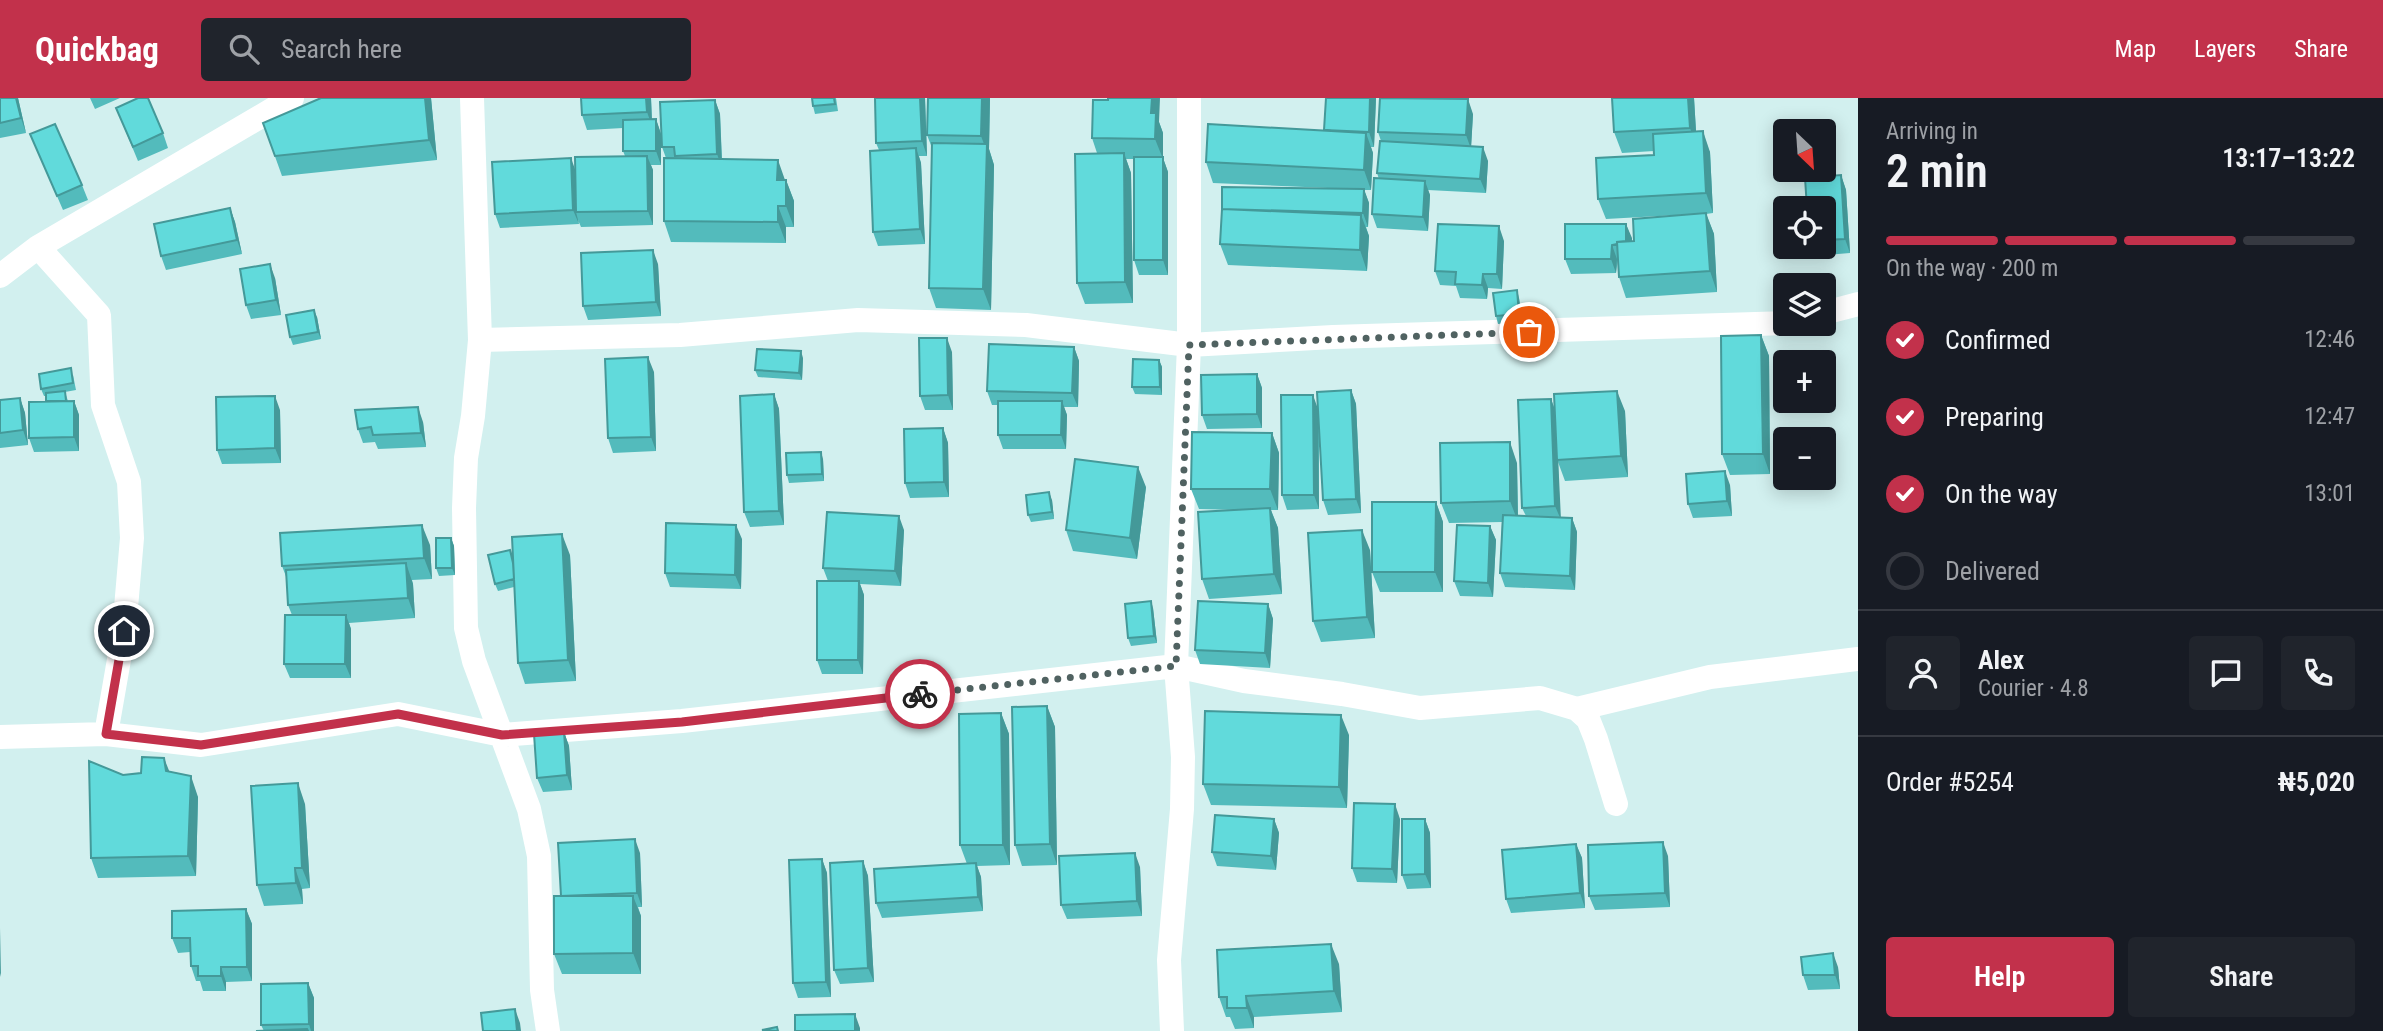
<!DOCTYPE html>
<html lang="en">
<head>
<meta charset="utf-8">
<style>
	body { margin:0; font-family:"Roboto Condensed",sans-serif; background:#20242c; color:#f1f3f6; height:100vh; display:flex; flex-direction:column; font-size:26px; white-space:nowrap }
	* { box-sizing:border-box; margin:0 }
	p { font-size:23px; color:#9ea1a6 }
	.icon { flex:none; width:38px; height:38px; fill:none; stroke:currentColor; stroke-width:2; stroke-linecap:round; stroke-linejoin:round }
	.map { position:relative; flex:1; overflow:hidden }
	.details { display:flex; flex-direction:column; background:#171b24; width:525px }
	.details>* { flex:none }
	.needle { width:46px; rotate:155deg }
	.tools { position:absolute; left:1773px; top:21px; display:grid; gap:14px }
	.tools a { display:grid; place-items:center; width:63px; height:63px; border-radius:7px; background:#171b24; box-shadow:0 4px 18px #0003; font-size:35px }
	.pin { position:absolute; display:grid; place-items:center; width:60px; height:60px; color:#fff; margin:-30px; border:4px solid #fff; border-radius:50%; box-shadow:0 2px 7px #0007 }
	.courier { position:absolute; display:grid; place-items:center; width:70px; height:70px; margin:-35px; border:5px solid #c2314b; border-radius:50%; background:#fff; color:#222; box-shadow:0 2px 9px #0007 }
	.headline em { font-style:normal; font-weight:600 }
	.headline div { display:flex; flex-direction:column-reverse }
	.headline { display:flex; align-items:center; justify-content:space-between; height:119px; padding:0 28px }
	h1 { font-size:46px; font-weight:600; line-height:52px }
	.bar { display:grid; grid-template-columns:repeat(4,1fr); gap:10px 7px; align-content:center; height:84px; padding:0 28px }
	.bar i { height:9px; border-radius:5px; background:#363941 }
	.bar .current { background:#c2314b }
	.bar p { grid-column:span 4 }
	.line { display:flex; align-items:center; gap:18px; padding:0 28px; border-top:2px solid #363941 }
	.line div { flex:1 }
	.round { display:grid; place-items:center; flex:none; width:74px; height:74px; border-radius:7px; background:#20242c }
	ol { padding:0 28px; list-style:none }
	li { display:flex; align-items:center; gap:21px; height:77px }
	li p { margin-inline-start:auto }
	li .icon { padding:7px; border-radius:50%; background:#c2314b; color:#fff; stroke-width:4 }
	li:last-child { color:#9ea1a6 }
	li i { width:38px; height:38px; border:4px solid #363941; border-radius:50% }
	.action { display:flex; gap:14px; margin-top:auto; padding:14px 28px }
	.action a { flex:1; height:80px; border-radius:7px; background:#c2314b; color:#fff; font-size:28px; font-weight:600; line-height:80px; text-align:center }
	.action a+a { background:#20242c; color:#f1f3f6 }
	header { display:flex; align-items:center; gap:42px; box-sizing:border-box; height:98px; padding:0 35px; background:#c2314b; color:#fff }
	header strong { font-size:33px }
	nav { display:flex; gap:38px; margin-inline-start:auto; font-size:24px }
	.search { width:490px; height:63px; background:#20242c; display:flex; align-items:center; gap:18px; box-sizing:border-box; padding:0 24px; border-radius:7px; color:#9ea1a6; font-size:26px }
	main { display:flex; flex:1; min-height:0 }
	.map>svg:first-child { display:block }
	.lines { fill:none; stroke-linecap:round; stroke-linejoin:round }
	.street { stroke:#fff; stroke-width:24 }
	.wall { fill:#53bbbc }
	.shaded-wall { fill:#499 }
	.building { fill:#61dadb; stroke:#499; stroke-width:2 }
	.done { stroke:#506261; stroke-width:7; stroke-dasharray:0 12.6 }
	.route { stroke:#c2314b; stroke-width:9 }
</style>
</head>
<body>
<header>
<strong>Quickbag</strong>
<div class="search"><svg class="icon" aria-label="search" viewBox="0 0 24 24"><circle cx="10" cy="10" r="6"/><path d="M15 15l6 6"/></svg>Search here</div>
<nav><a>Map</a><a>Layers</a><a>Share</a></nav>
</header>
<main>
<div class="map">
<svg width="1858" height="933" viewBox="0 0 1858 933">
	<rect width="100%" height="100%" fill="#d2f0ef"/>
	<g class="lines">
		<path class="street" d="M472,0L480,242L473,318L466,360L464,410L466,530L474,563L529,711L539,758L542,892L548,933
			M38,149L99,217L103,307L129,384L132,440L124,533L106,636
			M0,178L38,149L292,0
			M1824,215L1858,206
			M480,242L680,237L858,222L1026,227L1189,247L1333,239L1785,225
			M1577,611L1710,579L1858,561
			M0,639L106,636L201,647L398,616L502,637L682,623L1176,568L1244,583L1342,596L1420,610L1540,600L1577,611L1588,621L1596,641L1616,706
			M1172,933L1169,862L1182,711L1183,659L1176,568L1189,247V0"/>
	</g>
	<path class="wall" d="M0,0H18L26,35L0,40Z
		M90,0H120L95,11Z
		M321,0H431L437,62L282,78L263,25Z
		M581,0H651L652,21H656L661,36V67H651L653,72V127L581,129L578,122L579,126L500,130L495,116L575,72L625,58L623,53V30L587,32L582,17Z
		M812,0H836L838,13L815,16L813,8Z
		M875,0H925L927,58H919L921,65L925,146L878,148L873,134L879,52L876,45Z
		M990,0L989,51L994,67L991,212L936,210L929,190L932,50L927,37Z
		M1376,0L1374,49H1371L1373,55L1371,92H1364L1369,105L1368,129H1366L1369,138L1367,173L1228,167L1220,146L1328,90L1213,85L1206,64L1324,32Z
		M1612,0H1694L1696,33L1710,54L1713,115L1706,116L1714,136L1717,194L1626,200L1619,179L1618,161L1616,175L1571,176L1565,161L1626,126L1632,143H1634L1695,116L1606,121L1598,101L1654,57V53L1622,55L1614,34Z
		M715,2L720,16L722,61L786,82L794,103V129H786V145L671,144L664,123L666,60L662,49Z
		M116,10L163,35L168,50L138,63Z
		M1473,16L1471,48L1488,63L1486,95L1428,92L1430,97L1428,133L1377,130L1372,116L1379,81L1377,75L1381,43L1378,34Z
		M1159,24L1163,35V60L1168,74V177H1139L1134,162V61H1126L1131,75L1133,205L1085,206L1077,185L1097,55L1092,40Z
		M30,36L82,87L88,102L63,112Z
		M1841,77L1846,92L1850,155L1814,158L1811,149H1824V110Z
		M230,110L235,124L242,156L166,172L161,158Z
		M1504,143L1502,191L1488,190L1487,201L1460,200L1456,188L1440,187L1435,173Z
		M658,166L661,218L588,222L583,208Z
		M275,180L281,217L251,221L246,207Z
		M1519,200L1522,223L1498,226L1496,218Z
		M317,219L321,241L293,247L290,239Z
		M1761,237L1769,258L1770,376L1730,377L1722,356Z
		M1074,249L1079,263L1078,309H1064L1067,317L1066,351H1003L998,337V307H992L987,293Z
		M952,254L953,312H925L920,298Z
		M803,260L802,282L758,279L755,272Z
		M1159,262L1162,269V297L1135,296L1132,289Z
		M654,274L656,353L613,355L608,340Z
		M1257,276L1262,290V330L1207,331L1202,317Z
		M73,277L76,292L65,294L68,303H74L79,317V353L34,354L29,340L46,303V298H44L41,291Z
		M1351,292L1356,306L1361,415L1328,417L1323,402L1319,325V411L1287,412L1282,397L1318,309Z
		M774,296L779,311L784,427L750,429L744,414Z
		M20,300L25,315L28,347L0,350V302Z
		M1551,301L1555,312L1625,313L1628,379L1565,383L1558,364L1560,420H1572L1577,434L1575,492L1505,489L1500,475L1502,424L1449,425L1441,405L1517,365L1518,418H1526L1522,410Z
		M280,312L281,365L222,366L217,352Z
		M423,324L426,349L378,351L375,344L363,345L358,331Z
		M943,330L948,345L949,399L910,400L905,385Z
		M1272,335L1279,355L1278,412H1271L1278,430L1282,496L1209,501L1202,481L1238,412L1199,411L1191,391Z
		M823,361L824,383L789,385L787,377Z
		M1730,387L1732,418L1693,420L1688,406Z
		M1146,389L1137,461L1073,453L1066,432Z
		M1052,402L1054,421L1031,424L1028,417Z
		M1436,404L1443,424V494H1380L1372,474Z
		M1490,428L1496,442L1493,499L1460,498L1454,483Z
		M904,432L901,488L860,486L864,497L863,576H822L817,562L828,483L823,470Z
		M451,440L454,448L455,477L439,478L436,470Z
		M742,441L741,491L670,489L665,475Z
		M430,447L432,481L412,482L413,486L415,520L349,525L351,531V580H290L284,566L292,517L288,507L287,481L282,468Z
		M1370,452L1375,540L1321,544L1313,523Z
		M570,457L576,583L525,586L518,565L514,489L498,493L495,486L513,461Z
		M1268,506L1273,521L1270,570L1200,566L1195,552Z
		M1153,510L1157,545L1131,548L1128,540Z
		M1047,608L1055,629L1057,767L1022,768L1015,747Z
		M1001,615L1009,636L1010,767L977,768L981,779L983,813L882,820L876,805L967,766L960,747Z
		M564,634L569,648L572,692L543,694L537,680Z
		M1349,637L1347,710L1211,707L1203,686Z
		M169,674L198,699L196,778L98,780L91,760L123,677Z
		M305,706L310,790L302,791L303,806L264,808L257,787Z
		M1274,721L1279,735L1276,772L1217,768L1212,754Z
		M1400,721L1397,785L1357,784L1352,770Z
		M1425,721L1430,735L1431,790L1407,791L1402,777Z
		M1576,746L1582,760L1585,810L1511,815L1506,801Z
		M640,755L642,809H638L641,818V876H562L554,856L561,798Z
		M1668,758L1670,809L1595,812L1589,798Z
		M822,761L827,775L831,899L798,900L793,885Z
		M863,763L868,778L874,884L840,886L834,872Z
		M1140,769L1142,818L1067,821L1061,807Z
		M246,811L252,826V883L226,884V893H203L200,883H196L191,868L190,854L178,855L172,840Z
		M1339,866L1342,914L1254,919V930L1235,931L1230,919H1226L1219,899Z
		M1838,869L1840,891L1808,892L1803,877Z
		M308,885L314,900V933H256H264L261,927Z"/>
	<path class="shaded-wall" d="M16,0H18L26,35L21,20Z
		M425,0H431L437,62L429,42Z
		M646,0H651L652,28L647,14Z
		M920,0H925L927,58L922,43Z
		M982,0H990L989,51L994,67L991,212L983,191L987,54L981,38Z
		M1152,0H1160L1159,24L1163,35V60L1168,74V177L1163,162V61L1155,41L1151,15Z
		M1370,0H1376L1374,49L1369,34Z
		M1688,0H1694L1697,50L1690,30Z
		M1468,1L1473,16L1471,51L1466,37Z
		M715,2L720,16L722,70L717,56Z
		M656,21L661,36V67L656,53Z
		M1703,33L1710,54L1713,115L1706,95Z
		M1366,35L1373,55L1371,92L1364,72Z
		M1483,49L1488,63L1486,95L1480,81Z
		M916,50L921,65L925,146L920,131Z
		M1124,55L1131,75L1133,205L1125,184Z
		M647,58L653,72V127L648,113Z
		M571,60L576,74V114L579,126L573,112Z
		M778,62L785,82H777Z
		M1841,77L1846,92L1850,155L1845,141Z
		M786,82L794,103V129L786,108Z
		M1425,83L1430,97L1428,133L1423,119Z
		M1364,91L1369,105L1368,129L1363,115Z
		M778,108L786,129V145L778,124Z
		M230,110L235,124L242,156L237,142Z
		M1706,115L1714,136L1717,194L1710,173Z
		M1361,117L1369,138L1367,173L1360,152Z
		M1626,126L1632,140V161L1626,146Z
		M1499,128L1504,143L1502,191L1497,176Z
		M1612,147L1617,161L1616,175L1611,161Z
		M653,152L658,166L661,218L656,204Z
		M270,166L275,180L281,217L276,202Z
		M1483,176L1488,190L1487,201L1482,187Z
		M1517,192L1519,200L1522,223L1519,216Z
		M314,212L317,219L321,241L318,234Z
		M1761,237L1769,258L1770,376L1763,356Z
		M947,240L952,254L953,312L948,297Z
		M1074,249L1079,263L1078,309L1072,295Z
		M801,253L803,260L802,282L799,275Z
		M648,259L654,274L656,353L651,339Z
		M1159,262L1162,269V297L1160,289Z
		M1257,276L1262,290V330L1257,316Z
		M1351,292L1356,306L1361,415L1356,401Z
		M1617,293L1625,313L1628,379L1621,358Z
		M774,296L779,311L784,427L779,413Z
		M1313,297L1318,311L1319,411L1314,397Z
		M275,298L280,312L281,365L275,350Z
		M20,300L25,315L28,347L23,332Z
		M1551,301L1556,315L1561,422L1555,408Z
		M74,303L79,317V353L74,339Z
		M1062,303L1067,317L1066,351L1061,337Z
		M418,309L423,324L426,349L421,335Z
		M943,330L948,345L949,399L944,384Z
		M1272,335L1279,355L1278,412L1270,391Z
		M1510,344L1517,365L1518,424L1510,403Z
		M821,354L823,361L824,383L822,376Z
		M1138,369L1146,389L1137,461L1130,440Z
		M1725,373L1730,387L1732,418L1727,403Z
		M1049,394L1052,402L1054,421L1052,414Z
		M1436,404L1443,424V494L1435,474Z
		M1270,410L1278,430L1282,496L1274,476Z
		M899,418L904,432L901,488L895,473Z
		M1572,420L1577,434L1575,492L1570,478Z
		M422,427L430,447L432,481L424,460Z
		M736,427L742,441L741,491L735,477Z
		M1490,428L1496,442L1493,499L1488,485Z
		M1362,432L1370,452L1375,540L1367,519Z
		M562,436L570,457L576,583L568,562Z
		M451,440L454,448L455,477L452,470Z
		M406,465L413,486L415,520L408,500Z
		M859,483L864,497L863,576L858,562Z
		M1151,503L1153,510L1157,545L1154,538Z
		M1268,506L1273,521L1270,570L1265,555Z
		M346,517L351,531V580L345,566Z
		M1047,608L1055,629L1057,767L1050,746Z
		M1001,615L1009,636L1010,767L1003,747Z
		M1341,617L1349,637L1347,710L1339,689Z
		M564,634L569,648L572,692L567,677Z
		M164,660L172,680L166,673Z
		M191,678L198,699L196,778L188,758Z
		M298,685L305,706L310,790L302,770Z
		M1395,706L1400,721L1397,785L1392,771Z
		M1274,721L1279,735L1276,772L1271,758Z
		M1425,721L1430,735L1431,790L1425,776Z
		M635,741L640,755L642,809L637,795Z
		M1663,744L1668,758L1670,809L1665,795Z
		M1576,746L1582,760L1585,810L1580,795Z
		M1135,755L1140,769L1142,818L1137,803Z
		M822,761L827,775L831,899L826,884Z
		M863,763L868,778L874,884L868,870Z
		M976,765L981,779L983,813L978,799Z
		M295,770L302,791L303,806L296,785Z
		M633,798L641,818V876L633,855Z
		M246,811L252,826V883L247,869Z
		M0,829V830L1,879L0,875Z
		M1331,846L1339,866L1342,914L1334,893Z
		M1833,855L1838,869L1840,891L1835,877Z
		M221,869L226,884V893L221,878Z
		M308,885L314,900V933H311L309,926Z
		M1246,898L1254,919V930L1247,910Z
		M515,911L520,925L521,933H517Z
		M855,916L860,930V933H855Z"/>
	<path class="building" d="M0,0H16L21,20L0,25Z
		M138,0H148L163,35L133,49L116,10Z
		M321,0H425L429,42L275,58L263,25Z
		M581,0H646L647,14L582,17Z
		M812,0H834L835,6L813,8Z
		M875,0H920L922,43L876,45Z
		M928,0H982L981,38L927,37Z
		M1108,0H1152L1151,15H1156L1155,41L1092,40L1093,2H1108Z
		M1326,0H1370L1369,34L1324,32Z
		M1380,0L1468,1L1466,37L1378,34Z
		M1612,0H1688L1690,30L1614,34Z
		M715,2L717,56L675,58L674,49H662L660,4Z
		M656,21V53H623V22Z
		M55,26L82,87L57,98L30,36Z
		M1208,26L1366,35L1364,72L1206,64Z
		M1703,33L1706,95L1598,101L1596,60L1654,57L1653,36Z
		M1380,43L1483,49L1480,81L1377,75Z
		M932,45L987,46L983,191L929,190Z
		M916,50L920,131L873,134L870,53Z
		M1124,55L1125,184L1077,185L1075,56Z
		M647,58L648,113L576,114L575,59Z
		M1134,59H1163V162H1134Z
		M571,60L573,112L495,116L492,64Z
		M664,60L778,62L777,82H786V108H778V124L664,123Z
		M1841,77L1845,141L1824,142V110H1807L1805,80Z
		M1374,80L1425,83L1423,119L1372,116Z
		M1222,89L1364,91L1363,115L1222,111V113Z
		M230,110L237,142L161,158L154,126Z
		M1222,111L1361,117L1360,152L1220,146Z
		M1706,115L1710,173L1619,179L1617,144L1634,143L1633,121Z
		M1438,126L1499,128L1497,176H1483L1482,187L1455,186L1456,174L1435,173Z
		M1565,126H1626V143L1617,144V146L1612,147L1611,161H1565Z
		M653,152L656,204L583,208L581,155Z
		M270,166L276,202L246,207L240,171Z
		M1517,192L1519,216L1496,218L1493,195Z
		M314,212L318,234L290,239L286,217Z
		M1761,237L1763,356H1722L1721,238Z
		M919,240H947L948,297L920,298Z
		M989,246L1074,249L1072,295L987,293Z
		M757,251L801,253L799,275L755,272Z
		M648,259L651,339L608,340L605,261Z
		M1133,261L1159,262L1160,289H1132Z
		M71,270L73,285L41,291L39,276Z
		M1257,276V316L1202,317L1201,277Z
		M1351,292L1356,401L1323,402L1317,294Z
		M65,293L66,303H46V295Z
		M1617,293L1621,358L1557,362L1554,296Z
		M774,296L779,413L744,414L740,298Z
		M1281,297H1313L1314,397H1282Z
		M275,298V350L217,352L216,299Z
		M20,300L23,332L0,335V302Z
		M1551,301L1555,408L1522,410L1518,302Z
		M74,303V339L29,340V304Z
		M998,303H1062L1061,337H998Z
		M418,309L421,335L373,337L371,329L358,331L355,312Z
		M943,330L944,384L905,385L904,331Z
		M1192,334L1272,335L1270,391H1191Z
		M1510,344V403L1441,405L1440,345Z
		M821,354L822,376L787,377L786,355Z
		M1075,361L1138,369L1130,440L1066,432Z
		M1725,373L1727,403L1688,406L1686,376Z
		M1049,394L1052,414L1028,417L1026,397Z
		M1372,404H1436L1435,474H1372Z
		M1270,410L1274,476L1202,481L1198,414Z
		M827,414L899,418L895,473L823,470Z
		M1503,417L1572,420L1570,478L1500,475Z
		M666,425L736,427L735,477L665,475Z
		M422,427L424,460L282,468L280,435Z
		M1457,427L1490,428L1488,485L1454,483Z
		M1362,432L1367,519L1313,523L1308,435Z
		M562,436L568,562L518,565L512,439Z
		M436,440H451L452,470H436Z
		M510,452L513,465L514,481L495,486L488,457Z
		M406,465L408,500L288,507L286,472Z
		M817,483H859L858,562H817Z
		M1151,503L1154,538L1128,540L1125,506Z
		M1198,503L1268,506L1265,555L1195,552Z
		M285,517H346L345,566H284Z
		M1047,608L1050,746L1015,747L1012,609Z
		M1205,613L1341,617L1339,689L1203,686Z
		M1001,615L1003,747H960L959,616Z
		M564,634L567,677L537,680L534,636Z
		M142,659L164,660L166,673L191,678L188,758L91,760L89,663L123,677L141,675Z
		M298,685L302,770H295L296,785L257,787L251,688Z
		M1354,705L1395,706L1392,771L1352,770Z
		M1215,717L1274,721L1271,758L1212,754Z
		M1402,721H1425V776L1402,777Z
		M635,741L637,795L561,798L558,745Z
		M1663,744L1665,795L1589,798L1588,747Z
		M1576,746L1580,795L1506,801L1502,752Z
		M1135,755L1137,803L1061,807L1059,758Z
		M822,761L826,884L793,885L789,762Z
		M863,763L868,870L834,872L830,765Z
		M976,765L978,799L876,805L874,771Z
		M554,798H633V855L554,856Z
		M246,811L247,869H221V878H198V868H191L190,840H172V813Z
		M1331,846L1334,893L1246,898L1247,910H1227V899H1219L1217,852Z
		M1833,855L1835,877H1803L1801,859Z
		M308,885L309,926L261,927V886Z
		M515,911L517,933H483L481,915Z
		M855,916V933H795V917Z
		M777,929L778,933L762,932Z
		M307,931L308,933H256Z"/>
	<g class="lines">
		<path class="done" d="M920,596L1176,568L1189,247L1529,234"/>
		<path class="route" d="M124,533L106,636L201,647L398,616L502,637L682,624L920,596"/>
	</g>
</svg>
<div class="tools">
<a><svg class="needle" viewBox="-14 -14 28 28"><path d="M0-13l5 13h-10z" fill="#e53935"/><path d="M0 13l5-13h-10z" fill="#9ea1a6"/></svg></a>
<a><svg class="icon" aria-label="locate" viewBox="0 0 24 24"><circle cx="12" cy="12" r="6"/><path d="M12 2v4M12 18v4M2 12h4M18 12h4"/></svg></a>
<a><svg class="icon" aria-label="layers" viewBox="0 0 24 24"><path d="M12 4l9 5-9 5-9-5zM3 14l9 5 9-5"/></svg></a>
<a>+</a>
<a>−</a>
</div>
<div class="pin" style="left:1529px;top:234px;background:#ea580c"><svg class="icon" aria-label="bag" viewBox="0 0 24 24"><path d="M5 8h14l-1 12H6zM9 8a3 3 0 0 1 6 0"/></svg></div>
<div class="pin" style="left:124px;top:533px;background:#1f2937"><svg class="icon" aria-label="home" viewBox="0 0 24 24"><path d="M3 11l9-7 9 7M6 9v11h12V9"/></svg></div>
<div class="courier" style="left:920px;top:596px"><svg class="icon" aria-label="bike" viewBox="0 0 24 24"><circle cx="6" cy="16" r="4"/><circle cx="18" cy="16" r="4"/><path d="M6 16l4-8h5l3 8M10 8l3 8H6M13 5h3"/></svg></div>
</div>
<section class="details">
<div class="headline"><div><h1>2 min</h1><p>Arriving in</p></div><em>13:17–13:22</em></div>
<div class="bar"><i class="current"></i><i class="current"></i><i class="current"></i><i></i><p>On the way · 200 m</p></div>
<ol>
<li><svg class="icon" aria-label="check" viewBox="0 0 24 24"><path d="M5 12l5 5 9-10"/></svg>Confirmed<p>12:46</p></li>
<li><svg class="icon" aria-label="check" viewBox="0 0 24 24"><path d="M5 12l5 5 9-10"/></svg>Preparing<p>12:47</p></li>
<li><svg class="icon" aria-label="check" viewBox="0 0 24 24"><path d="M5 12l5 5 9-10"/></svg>On the way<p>13:01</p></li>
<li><i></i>Delivered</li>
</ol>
<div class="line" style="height:126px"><a class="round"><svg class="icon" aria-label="person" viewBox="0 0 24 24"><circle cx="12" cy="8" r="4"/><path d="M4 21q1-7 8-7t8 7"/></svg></a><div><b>Alex</b><p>Courier · 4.8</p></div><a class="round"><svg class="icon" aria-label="chat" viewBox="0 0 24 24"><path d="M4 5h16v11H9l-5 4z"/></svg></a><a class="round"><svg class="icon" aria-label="phone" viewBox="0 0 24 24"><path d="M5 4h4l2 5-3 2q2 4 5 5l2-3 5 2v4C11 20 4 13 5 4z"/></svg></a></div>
<div class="line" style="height:91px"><div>Order #5254</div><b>₦5,020</b></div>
<div class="action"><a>Help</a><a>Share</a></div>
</section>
</main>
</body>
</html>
